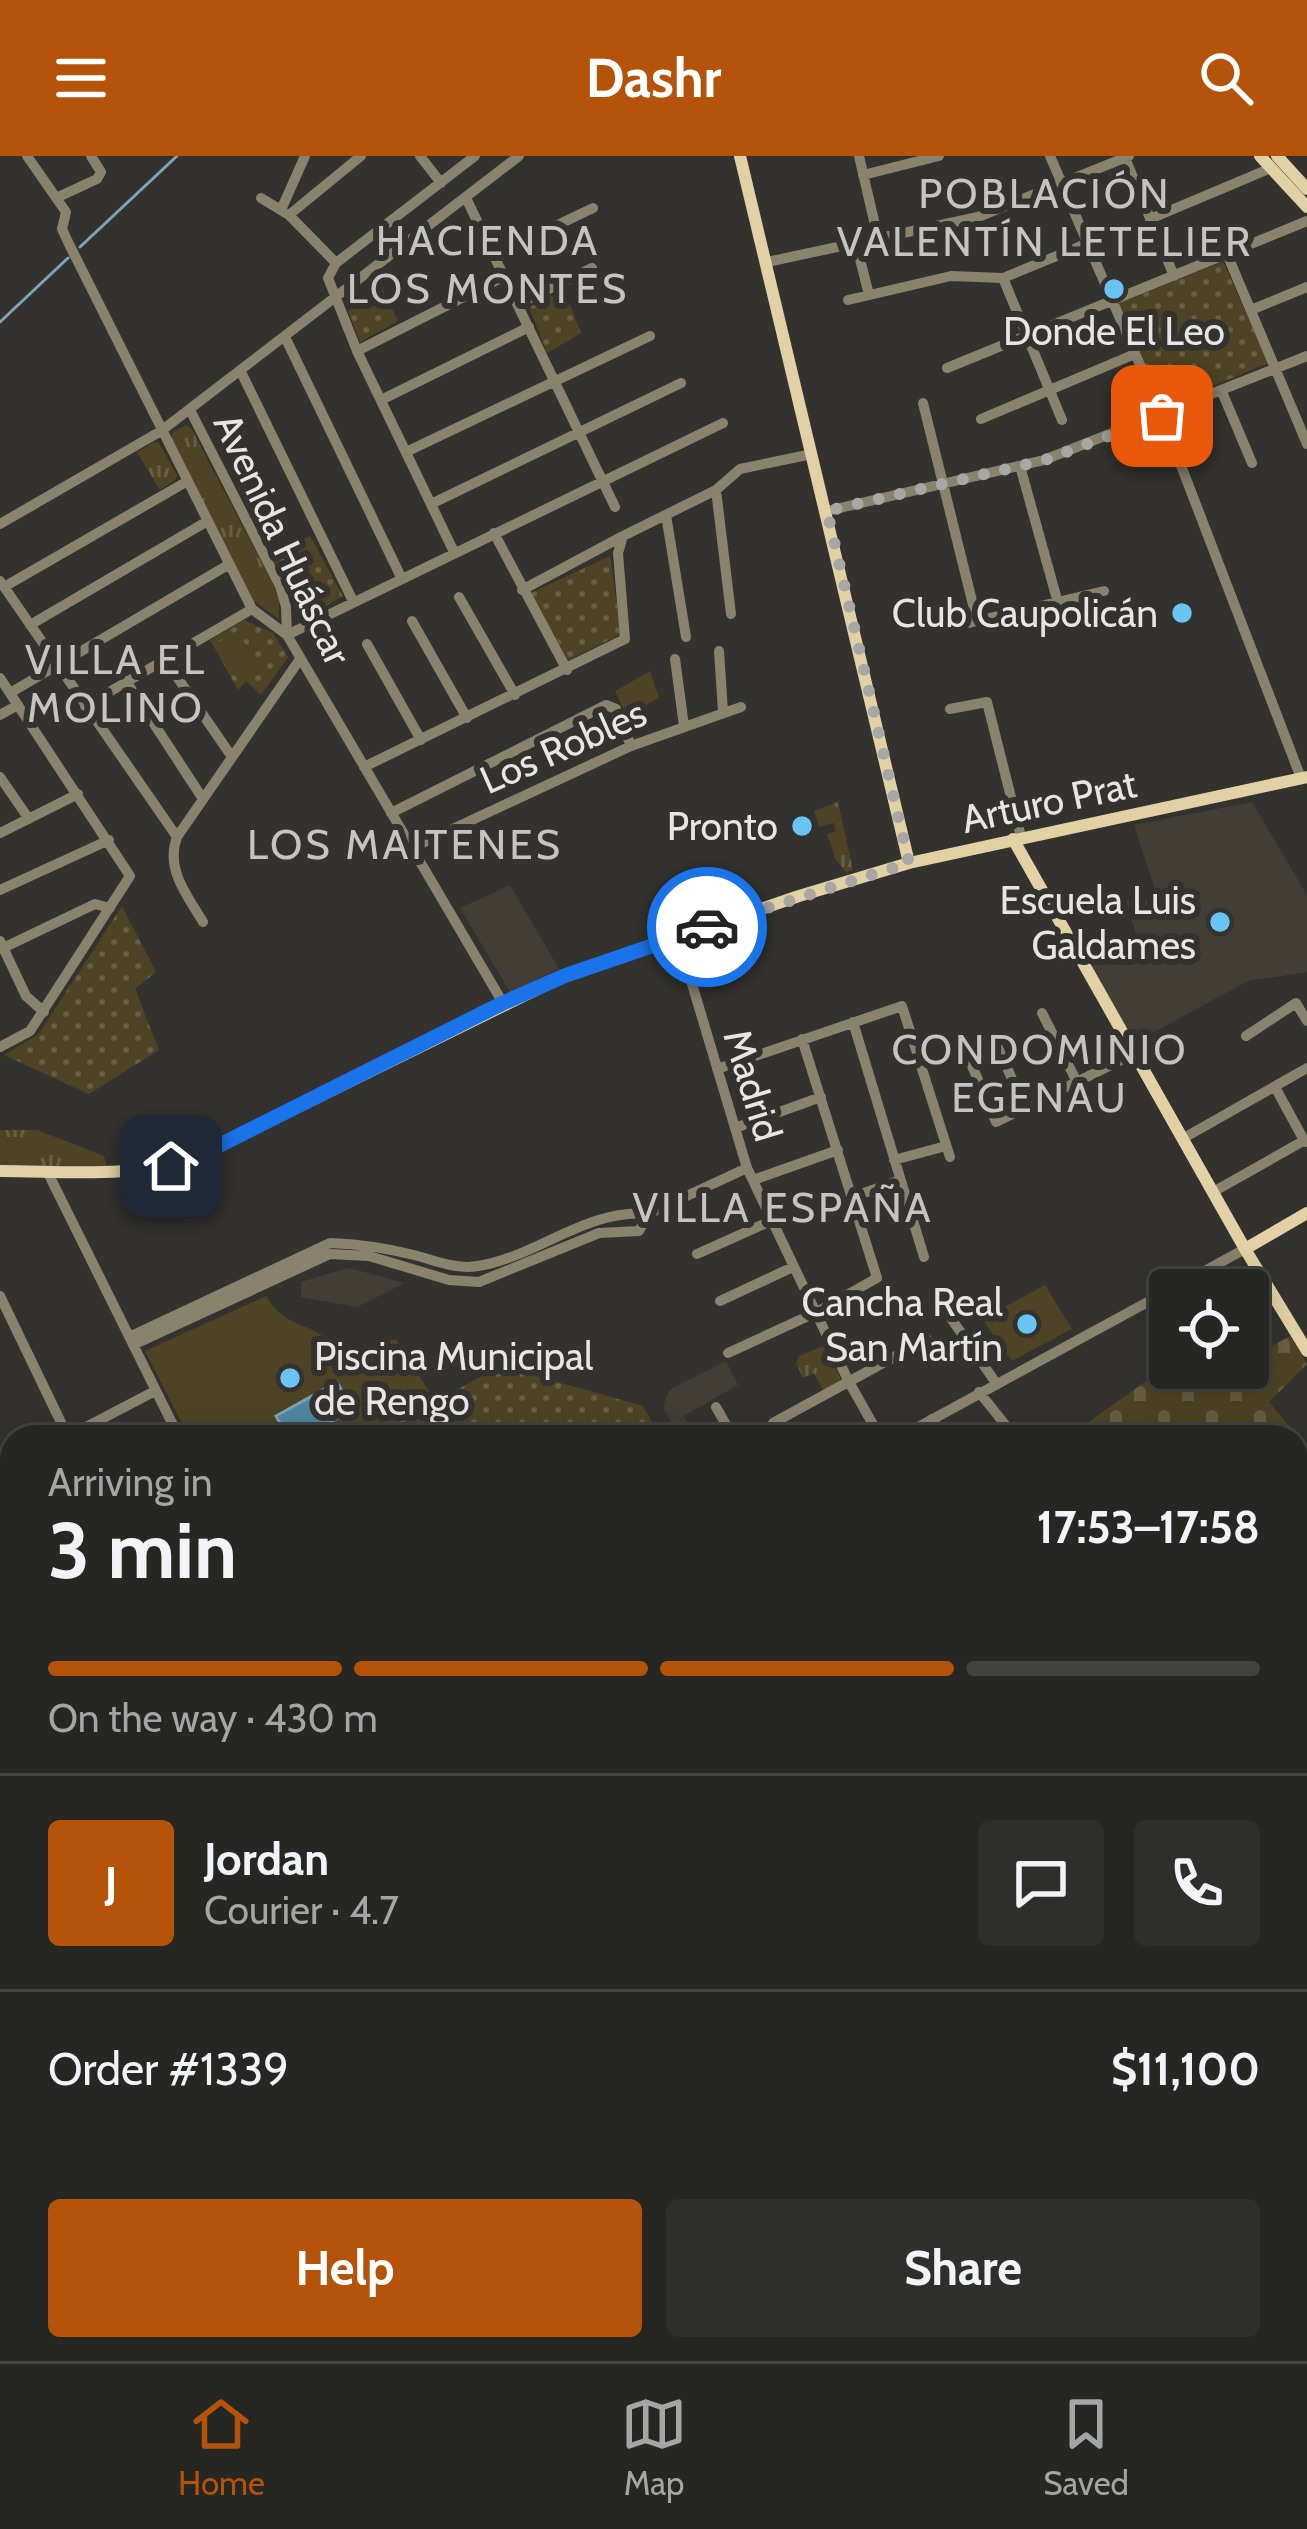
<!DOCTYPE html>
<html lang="en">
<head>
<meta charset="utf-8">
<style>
	body { margin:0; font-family:Cabin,sans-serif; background:#2e2e2a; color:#f1f3f6; height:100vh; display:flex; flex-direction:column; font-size:45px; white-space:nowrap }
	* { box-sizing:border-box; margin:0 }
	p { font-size:39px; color:#a4a5a5 }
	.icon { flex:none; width:66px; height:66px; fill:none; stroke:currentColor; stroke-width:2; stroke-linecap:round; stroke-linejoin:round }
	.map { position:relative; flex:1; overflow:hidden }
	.panel { position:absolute; left:0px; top:1269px; width:1308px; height:936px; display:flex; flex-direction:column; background:#262622; border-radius:36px 36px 0 0; box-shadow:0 6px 30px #0003,0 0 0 3px #424340 }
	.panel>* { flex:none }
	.tools { position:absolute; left:1149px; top:1113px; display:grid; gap:24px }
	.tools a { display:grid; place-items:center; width:120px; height:120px; border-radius:12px; background:#262622; box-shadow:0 6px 30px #0003,0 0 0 3px #424340; font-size:60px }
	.pin { position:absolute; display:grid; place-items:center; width:102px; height:102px; color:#fff; margin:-51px; border-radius:24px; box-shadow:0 6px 18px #0006 }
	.courier { position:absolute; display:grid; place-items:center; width:120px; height:120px; margin:-60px; border:9px solid #1a73e8; border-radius:50%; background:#fff; color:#222; box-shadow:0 3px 15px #0007 }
	.summary em { font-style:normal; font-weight:700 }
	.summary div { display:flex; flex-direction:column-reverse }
	.summary { display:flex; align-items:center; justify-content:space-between; height:204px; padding:0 48px }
	h1 { font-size:78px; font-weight:700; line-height:90px }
	.bar { display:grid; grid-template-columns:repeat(4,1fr); gap:18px 12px; align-content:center; height:144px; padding:0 48px }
	.bar i { height:15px; border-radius:9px; background:#424340 }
	.bar .selected { background:#b45309 }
	.bar p { grid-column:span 4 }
	.line { display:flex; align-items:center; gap:30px; padding:0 48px; border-top:3px solid #424340 }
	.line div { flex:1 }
	.round { display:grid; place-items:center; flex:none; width:126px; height:126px; border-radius:12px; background:#2e2e2a }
	.primary-button { display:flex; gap:24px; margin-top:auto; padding:24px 48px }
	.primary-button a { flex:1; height:138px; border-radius:12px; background:#b45309; color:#fff; font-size:48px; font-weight:700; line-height:138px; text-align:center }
	.primary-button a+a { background:#2e2e2a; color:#f1f3f6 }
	header { display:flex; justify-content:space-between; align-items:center; height:156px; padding:0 48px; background:#b45309; color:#fff; font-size:54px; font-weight:700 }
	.tabs { display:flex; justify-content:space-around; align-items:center; height:168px; border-top:3px solid #424340; background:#262622; font-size:33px; color:#a4a5a5 }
	.tabs a { display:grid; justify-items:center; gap:6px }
	.tabs .selected { color:#b45309 }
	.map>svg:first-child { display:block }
	.built { fill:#423e35 }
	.grass { fill:url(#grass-tufts) }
	.cemetery { fill:url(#cemetery-stones) }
	.park { fill:url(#park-dots) }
	.pitch { fill:#4e4324 }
	.water { fill:#5086a2; stroke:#7da3b6; stroke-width:3 }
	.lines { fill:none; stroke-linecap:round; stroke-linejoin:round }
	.stream { stroke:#7da3b6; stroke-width:3 }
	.minor { stroke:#89826d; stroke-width:10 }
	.major { stroke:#e1d1a5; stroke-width:12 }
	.rail-casing { stroke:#c8c7c5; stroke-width:8 }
	.rail { stroke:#33322e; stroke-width:3; stroke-dasharray:9; stroke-linecap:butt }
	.done { stroke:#a8a7a4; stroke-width:12; stroke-dasharray:0 21.6 }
	.route { stroke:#1a73e8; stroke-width:15 }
	.poi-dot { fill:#69c4f1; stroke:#33322e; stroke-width:4.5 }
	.labels { text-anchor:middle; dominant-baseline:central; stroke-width:12; stroke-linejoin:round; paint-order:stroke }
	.poi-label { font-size:39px; fill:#e7e6e4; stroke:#33322e; text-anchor:end }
	.street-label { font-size:39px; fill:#e7e6e4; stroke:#33322e }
	.neighbourhood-label { font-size:42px; letter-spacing:3px; fill:#c6c4c0; stroke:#33322e }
</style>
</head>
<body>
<header><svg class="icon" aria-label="menu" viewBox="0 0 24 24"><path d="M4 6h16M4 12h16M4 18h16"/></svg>Dashr<svg class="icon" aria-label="search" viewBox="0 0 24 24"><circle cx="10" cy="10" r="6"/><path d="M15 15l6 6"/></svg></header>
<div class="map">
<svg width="1307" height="2205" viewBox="0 0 1307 2205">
	<defs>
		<pattern id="grass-tufts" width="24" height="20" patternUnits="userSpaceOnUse" patternTransform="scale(3)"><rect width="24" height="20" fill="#4e4324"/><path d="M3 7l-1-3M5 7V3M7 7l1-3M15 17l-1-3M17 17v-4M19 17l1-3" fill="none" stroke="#685e44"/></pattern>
		<pattern id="cemetery-stones" width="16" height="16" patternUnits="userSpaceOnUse" patternTransform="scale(3)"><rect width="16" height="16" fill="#4e4324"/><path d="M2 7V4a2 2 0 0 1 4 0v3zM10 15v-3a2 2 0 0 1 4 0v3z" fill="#685e44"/></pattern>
		<pattern id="park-dots" width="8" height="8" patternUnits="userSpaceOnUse" patternTransform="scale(3)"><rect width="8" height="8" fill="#4e4324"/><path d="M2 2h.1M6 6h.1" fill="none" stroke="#685e44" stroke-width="1.8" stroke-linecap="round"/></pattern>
	</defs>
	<rect width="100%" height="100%" fill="#33322e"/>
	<path class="built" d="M1252,646L1307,739V816L1248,825L1134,887L1076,786L1136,779L1126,744L1158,743L1134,669Z
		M510,729L559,813L510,836L460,752Z
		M348,1112L353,1113L405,1127L357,1151L301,1141V1126Z
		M726,1205L738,1229L684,1260L695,1281H679L663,1251L669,1234Z"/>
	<path class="grass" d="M186,269L191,272L273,428L279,444V463L253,444L171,283L173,276Z
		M155,286L159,287L177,319L176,323L160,334L137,296Z
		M838,646L853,714L846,716L836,704L827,678L836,675L834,667L819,671L814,655Z
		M0,974H37L104,1000L107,1013L0,1016Z
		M825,1189L843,1228L825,1238L814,1217L803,1222L796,1207L799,1200Z"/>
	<path class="cemetery" d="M1290,1180L1307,1208L1269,1246L1307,1291V1335L1296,1342V1281H1091L1083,1270L1170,1208V1212H1248V1203Z"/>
	<path class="park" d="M1223,105L1268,207L1163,251L1118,148Z
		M380,128L398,165L360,186L348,155Z
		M564,134L581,177L547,197L529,151Z
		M310,380L343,440L298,466L297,449L270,399Z
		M610,400L621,478L568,504L531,437Z
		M244,464L273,477L288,501L261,539L246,525L238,534L210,484Z
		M122,750L156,816L135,833L159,894L89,938L4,899L38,879Z
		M500,1210L643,1250L661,1281H371Z"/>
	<path class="pitch" d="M237,475L258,509L236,521L216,488Z
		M650,515L659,542L626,559L615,535Z
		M1045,1129L1072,1173L1012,1205L982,1163Z
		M266,1140C287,1177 317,1162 340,1199L396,1183L436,1246L371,1281H189L145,1195Z"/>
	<path class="water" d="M337,1226L352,1254L304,1281H288L276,1260Z"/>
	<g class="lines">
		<path class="stream" d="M80,91L177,0
			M0,166L68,102"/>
		<path class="minor" d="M27,0L66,56L62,73L68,86L252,453L287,479
			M420,0L441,27
			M859,0L878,82
			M1050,0L1162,260L1301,622
			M1125,2L1174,120
			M863,19L939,0
			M56,42L97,23L101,16L91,0
			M261,42L289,59L336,107
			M466,42L615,351
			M281,54L305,0
			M289,59L361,0
			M1150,63L1271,12
			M856,87L869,139
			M1227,98L1307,288
			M495,99L593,52
			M767,106L978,61L1129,0
			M1003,122L1062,264
			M848,144L951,120L1003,122L1088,87
			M518,148L592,112
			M1251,154L1307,131
			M285,181L401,421
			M357,195L505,120
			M947,212L1307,65
			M241,216L353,445
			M1222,236L1252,307
			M381,244L529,171
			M923,247L977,465
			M190,254L280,430L286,451L287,479L503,847
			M981,263L1135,198
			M406,296L650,180
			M1020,310L1058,447
			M716,334L731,458
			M431,348L681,227
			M827,355L1044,304L1307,200
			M666,359L686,481
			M0,368L161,275L519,0
			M494,377L567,514
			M454,396L357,195L328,122L336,107L475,0
			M0,425L177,681
			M4,431L186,326
			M522,434L623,380
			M459,441L515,539
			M412,465L467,562
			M30,469L206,366
			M960,469L1104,435
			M287,479L723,267
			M367,488L421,584
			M719,495L723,556
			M164,502L232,601
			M675,503L684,570
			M0,522L130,720L30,875L0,891
			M126,525L203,643
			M10,537L228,409
			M85,550L252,453
			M950,553L987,546L1021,681
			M0,559L18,549
			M364,611L625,483L618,397L623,380L716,334L740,313L812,298
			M0,621L29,663
			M391,657L606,549L616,553L631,590
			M0,677L78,638
			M412,692L631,590L741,551
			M0,734L109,684
			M203,766C187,739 165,713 177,681L300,503
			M678,781L747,1012L849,1226L880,1281
			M0,785L26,840L44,856
			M3,792L95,748L110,752
			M1042,857L1077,926
			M853,866L924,1101
			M1246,880L1296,847L1307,865
			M993,881L1018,936
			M961,884L996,966L1133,898
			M717,913L902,850L950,1001
			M1275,931L1305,986
			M988,949C1007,941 1032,927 1053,938
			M735,972L821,941
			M1182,983L1307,912
			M894,1004L946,990
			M47,1015L179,1281
			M753,1024L838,994
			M1213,1036L1305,984
			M697,1098L773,1064L784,1066L900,1024
			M0,1140L68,1281
			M720,1145L793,1111
			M941,1148L996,1227
			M129,1181L330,1087C359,1088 386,1092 414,1099C434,1104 456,1114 478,1110C536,1101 588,1052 648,1058L747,1012
			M133,1189L330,1098L369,1100L449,1124L479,1126L599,1077L639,1075L648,1058
			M728,1197L815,1157L877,1122L802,883
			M979,1236L1015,1281
			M716,1251L733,1281
			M932,1263L946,1281
			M773,1267L927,1183
			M655,1277L657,1281
			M67,1281L155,1235
			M900,1281L1245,1093
			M0,1311L12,1310
			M0,1363L12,1385
			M1296,1371L1307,1364
			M0,1405L12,1399
			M1296,1455L1307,1454
			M0,1466L12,1460
			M0,1529L12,1551
			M1296,1549L1307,1542
			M0,1630L12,1657
			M0,1755L12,1789
			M1296,1807L1307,1828
			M0,1818L11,1900L7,2205
			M1296,1938L1307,1932
			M1296,1944L1307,1964
			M1296,2067L1307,2088
			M1296,2126L1307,2121
			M217,2193L221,2205
			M359,2193L366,2205
			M28,2205V2193
			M42,2205L64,2193
			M159,2205L180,2194
			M279,2205L303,2193
			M418,2205L441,2193"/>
		<path class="major" d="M740,0L909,707
			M1260,0L1307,51
			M1277,0L1307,33
			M1013,683L1245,1093L1307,1195
			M0,1015C67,1015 135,1023 198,1000L564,820L799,740L909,707L1307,621
			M1245,1093L1307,1057"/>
		<g class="rail-casing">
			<path id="rail" d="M1296,1776L1307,1771
				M483,2205L506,2193"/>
		</g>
		<use href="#rail" class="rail"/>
	</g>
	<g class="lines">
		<path class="done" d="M707,771L909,707L827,355L1045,304L1162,260"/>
		<path class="route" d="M171,1010L198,1000L503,847L564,820L707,771"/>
	</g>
	<g class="poi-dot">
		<circle cx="1114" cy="133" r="12"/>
		<circle cx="1182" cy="457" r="12"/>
		<circle cx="802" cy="670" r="12"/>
		<circle cx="1220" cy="766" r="12"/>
		<circle cx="1027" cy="1168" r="12"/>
		<circle cx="290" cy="1222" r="12"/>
	</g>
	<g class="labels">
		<g class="poi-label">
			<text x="1114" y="175" text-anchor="middle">Donde El Leo</text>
			<text x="1158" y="457">Club Caupolicán</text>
			<text x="778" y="670">Pronto</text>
			<text x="1196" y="744">Escuela Luis<tspan x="1196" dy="45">Galdames</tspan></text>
			<text x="1003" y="1146">Cancha Real<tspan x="1003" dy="45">San Martín</tspan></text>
			<text x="314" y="1200" text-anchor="start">Piscina Municipal<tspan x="314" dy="45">de Rengo</tspan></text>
		</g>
		<g class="street-label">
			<text transform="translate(283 383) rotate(65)">Avenida Huáscar</text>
			<text transform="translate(563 590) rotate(-24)">Los Robles</text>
			<text transform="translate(1049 645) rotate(-12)">Arturo Prat</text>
			<text transform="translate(753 929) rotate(73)">Madrid</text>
		</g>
		<g class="neighbourhood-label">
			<text x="1045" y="37">POBLACIÓN<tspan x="1045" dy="48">VALENTÍN LETELIER</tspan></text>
			<text x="488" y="84">HACIENDA<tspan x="488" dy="48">LOS MONTES</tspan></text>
			<text x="116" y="503">VILLA EL<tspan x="116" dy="48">MOLINO</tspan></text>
			<text x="405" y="688">LOS MAITENES</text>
			<text x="1040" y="893">CONDOMINIO<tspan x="1040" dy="48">EGENAU</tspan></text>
			<text x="783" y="1051">VILLA ESPAÑA</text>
		</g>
	</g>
</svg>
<div class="tools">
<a><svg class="icon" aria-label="locate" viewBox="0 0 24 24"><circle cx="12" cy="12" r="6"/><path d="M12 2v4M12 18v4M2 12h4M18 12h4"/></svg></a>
</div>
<div class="pin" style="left:1162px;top:260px;background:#ea580c"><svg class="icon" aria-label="bag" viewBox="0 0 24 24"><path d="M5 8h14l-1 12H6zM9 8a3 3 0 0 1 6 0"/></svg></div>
<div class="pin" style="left:171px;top:1010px;background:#1f2937"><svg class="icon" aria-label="home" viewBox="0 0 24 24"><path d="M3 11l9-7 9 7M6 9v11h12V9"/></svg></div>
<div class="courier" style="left:707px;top:771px"><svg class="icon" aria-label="car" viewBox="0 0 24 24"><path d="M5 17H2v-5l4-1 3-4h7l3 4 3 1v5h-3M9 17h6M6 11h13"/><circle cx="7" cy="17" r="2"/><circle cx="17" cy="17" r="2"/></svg></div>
<section class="panel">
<div class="summary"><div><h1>3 min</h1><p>Arriving in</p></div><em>17:53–17:58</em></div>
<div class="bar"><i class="selected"></i><i class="selected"></i><i class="selected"></i><i></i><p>On the way · 430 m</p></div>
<div class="line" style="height:216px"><b class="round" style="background:#b45309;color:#fff">J</b><div><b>Jordan</b><p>Courier · 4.7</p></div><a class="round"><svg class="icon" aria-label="chat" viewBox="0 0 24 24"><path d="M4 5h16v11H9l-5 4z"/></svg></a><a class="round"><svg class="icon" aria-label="phone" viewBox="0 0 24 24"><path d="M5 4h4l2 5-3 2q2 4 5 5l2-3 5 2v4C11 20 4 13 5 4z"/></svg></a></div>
<div class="line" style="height:156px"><div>Order #1339</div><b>$11,100</b></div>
<div class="primary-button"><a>Help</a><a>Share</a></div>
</section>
</div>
<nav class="tabs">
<a class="selected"><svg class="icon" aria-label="home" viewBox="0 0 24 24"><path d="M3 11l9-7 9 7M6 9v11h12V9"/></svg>Home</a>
<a><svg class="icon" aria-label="map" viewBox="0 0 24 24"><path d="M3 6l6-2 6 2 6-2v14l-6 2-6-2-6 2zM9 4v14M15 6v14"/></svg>Map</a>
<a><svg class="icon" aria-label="saved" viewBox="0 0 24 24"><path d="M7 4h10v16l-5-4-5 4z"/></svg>Saved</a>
</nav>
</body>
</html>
